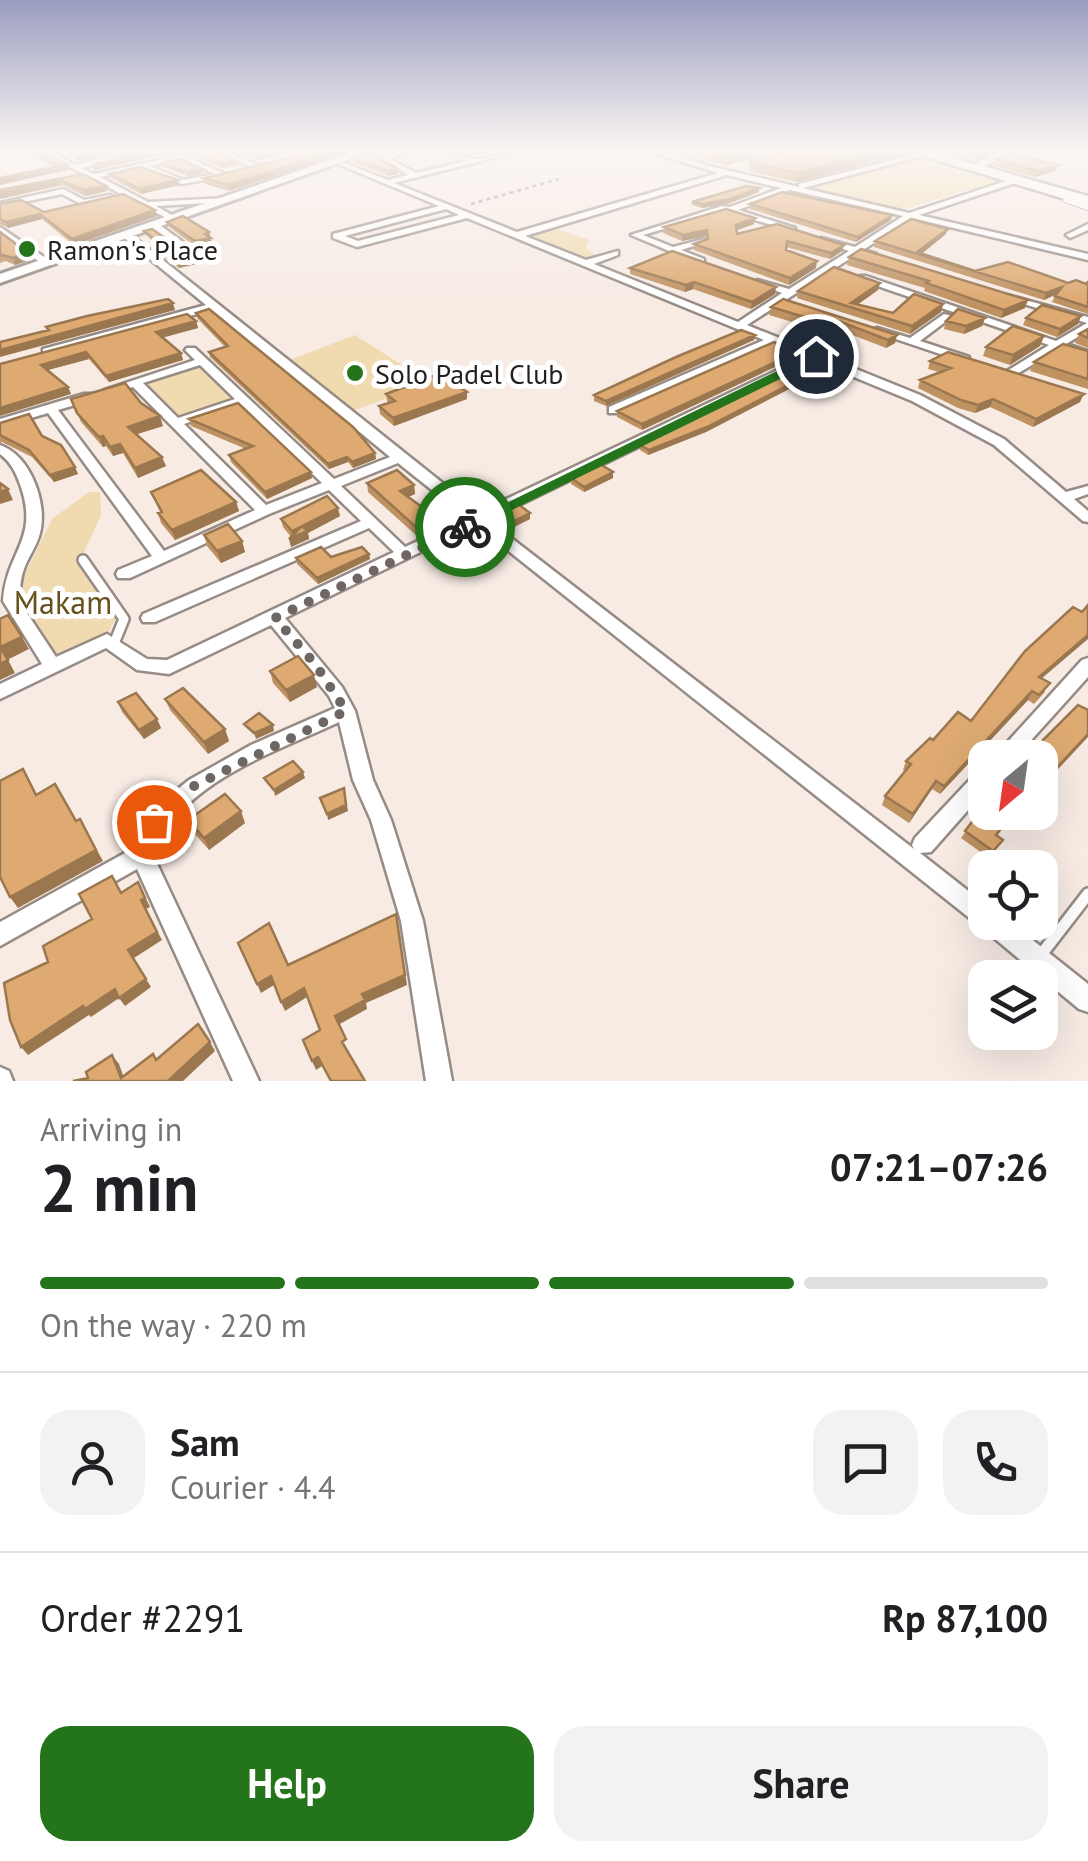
<!DOCTYPE html>
<html lang="en">
<head>
<meta charset="utf-8">
<style>
	body { margin:0; font-family:"PT Sans",sans-serif; background:#f2f2f2; color:#202124; height:100vh; display:flex; flex-direction:column; font-size:38px; white-space:nowrap }
	* { box-sizing:border-box; margin:0 }
	p { font-size:32px; color:#757577 }
	.icon { flex:none; width:55px; height:55px; fill:none; stroke:currentColor; stroke-width:2; stroke-linecap:round; stroke-linejoin:round }
	.map { position:relative; height:1081px; overflow:hidden }
	.drawer { display:flex; flex-direction:column; background:#fff; flex:1 }
	.drawer>* { flex:none }
	.needle { width:65px; rotate:209deg }
	.fabs { position:absolute; left:968px; top:740px; display:grid; gap:20px }
	.fabs a { display:grid; place-items:center; width:90px; height:90px; border-radius:20px; background:#fff; box-shadow:0 10px 40px #0002; font-size:50px }
	.pin { position:absolute; display:grid; place-items:center; width:85px; height:85px; color:#fff; margin:-42px; border:5px solid #fff; border-radius:50%; box-shadow:0 2px 10px #0007 }
	.courier { position:absolute; display:grid; place-items:center; width:100px; height:100px; margin:-50px; border:8px solid #24741c; border-radius:50%; background:#fff; color:#222; box-shadow:0 2px 12px #0007 }
	.overview em { font-style:normal; font-weight:800 }
	.overview div { display:flex; flex-direction:column-reverse }
	.overview { display:flex; align-items:center; justify-content:space-between; height:170px; padding:0 40px }
	h1 { font-size:65px; font-weight:800; line-height:75px }
	.bar { display:grid; grid-template-columns:repeat(4,1fr); gap:15px 10px; align-content:center; height:120px; padding:0 40px }
	.bar i { height:12px; border-radius:8px; background:#e0e0e0 }
	.bar .selected { background:#24741c }
	.bar p { grid-column:span 4 }
	.line { display:flex; align-items:center; gap:25px; padding:0 40px; border-top:2px solid #e0e0e0 }
	.line div { flex:1 }
	.round { display:grid; place-items:center; flex:none; width:105px; height:105px; border-radius:30px; background:#f2f2f2 }
	.cta { display:flex; gap:20px; margin-top:auto; padding:20px 40px }
	.cta a { flex:1; height:115px; border-radius:30px; background:#24741c; color:#fff; font-size:40px; font-weight:800; line-height:115px; text-align:center }
	.cta a+a { background:#f2f2f2; color:#202124 }
	.map>svg:first-child { display:block }
	.green { fill:#efdbaf }
	.lines { fill:none; stroke-linecap:round; stroke-linejoin:round }
	.lane-far2-casing { stroke:#968b85; stroke-width:6 }
	.lane-far1-casing { stroke:#968b85; stroke-width:14 }
	.lane-casing { stroke:#968b85; stroke-width:16 }
	.street-casing { stroke:#968b85; stroke-width:5 }
	.secondary-casing { stroke:#968b85; stroke-width:6 }
	.highway-casing { stroke:#968b85; stroke-width:5 }
	.path { stroke:#8e8681; stroke-width:2.5; stroke-dasharray:4 4; stroke-linecap:butt }
	.lane-far2 { stroke:#fff; stroke-width:4 }
	.lane-far1 { stroke:#fff; stroke-width:9 }
	.lane { stroke:#fff; stroke-width:11 }
	.street { fill:#fff; fill-rule:evenodd }
	.secondary { fill:#fff; fill-rule:evenodd }
	.highway { fill:#fff; fill-rule:evenodd }
	.wall { fill:#bf9262 }
	.shaded-wall { fill:#9b7750 }
	.building { fill:#deaa72; stroke:#9b7750; stroke-width:2.5 }
	.route { fill:#24741c }
	.done { stroke:#6d6662; stroke-width:10; stroke-dasharray:0 18 }
	.poi-dot { fill:#24741c; stroke:#fff; stroke-width:4 }
	.labels { text-anchor:middle; dominant-baseline:central; stroke-width:10; stroke-linejoin:round; paint-order:stroke }
	.far-poi-label { font-size:28px; fill:#231f1c; stroke:#fff; text-anchor:start }
	.park-label { font-size:32px; fill:#66501c; stroke:#fff }
</style>
</head>
<body>
<div class="map">
<svg width="1088" height="1081" viewBox="0 0 1088 1081">
	<rect width="100%" height="100%" fill="#f7ebe4"/>
	<path class="green" d="M915,159L996,182L900,210L808,187Z
		M550,227L590,240L585,247L595,255L585,258L527,236Z
		M355,335L430,383L349,412L282,363Z
		M200,364L237,400L181,418L141,383Z
		M89,492H100L101,515L80,561L116,618L106,637L56,657L21,603L19,586L52,519Z"/>
	<g class="lines">
		<g class="lane-far2-casing">
			<path id="lane-far2" d="M755,154L767,150
				M932,156L946,150
				M1073,196L1065,200L1088,208"/>
		</g>
		<g class="lane-far1-casing">
			<path id="lane-far1" d="M83,560L124,619L115,641"/>
		</g>
		<g class="lane-casing">
			<path id="lane" d="M1040,956L1088,894"/>
		</g>
		<g class="street-casing">
			<path id="street" d="M38,150H47L75,165L142,150H156L81,168L94,174L183,155L225,174L220,177L182,184L142,168L100,177L148,202L226,198L230,200L226,202L156,206L177,218L170,220ZM182,159L215,174L183,180L150,166Z
				M212,150H222L261,166L254,168Z
				M266,150H276L294,158L289,159Z
				M406,150H417L390,159L416,173L466,161L441,150C453,150 462,159 474,159C488,160 508,150 525,150L394,183L517,232L718,173L645,150H656L709,166L799,187V184L924,152L926,155L803,188L909,213L1015,178L1018,182L919,215L1088,254V260L912,218L863,250L876,254V258L857,254L747,325L920,395L1004,439L1066,492L1088,486V494L1074,499L1088,511V522L1083,521L994,445L912,401L815,361L488,520L914,849L912,845L915,838L978,771L985,769V791L931,852L920,853L985,904V922H1010L1088,984V1012L1079,1009L982,928L476,525L285,618L342,687L355,711L373,780L391,820L423,921L452,1081H426L401,921L371,820L353,780L339,722C274,753 181,781 153,855L259,1081H233L137,869L0,946V922L134,848L145,823L164,800L189,780L251,745L335,708L329,696L271,625L169,674L137,670L106,648L0,699V684L42,664L3,601C6,552 39,540 21,487C16,473 12,463 0,454V445C30,455 48,503 40,533C37,546 28,557 24,569C20,580 20,590 19,601L56,657L107,634L147,659L167,660L394,552L369,528L155,622H143L141,618L143,614L361,521L329,490L269,514L130,578H118L116,574L118,570L152,556L48,413L0,427V419L84,394H92V400L58,410L164,551L255,510L133,387L110,394L104,390L195,360L185,350L187,348H195L334,479L390,457L212,310L51,353H43V349L206,305L123,237V233H129L479,512L805,357L773,344L617,413H609V407L764,340L467,218L357,247L333,238V234L439,206L333,162L339,161L388,180L408,175L381,159ZM727,175L781,188L730,207L722,206L631,235L698,263H704V259L681,250L704,243V239L673,247L643,235L725,211L795,232V228L738,210L790,190L903,216L855,247L821,238V242L849,251L789,289L757,280V284L782,293L738,322L594,264L618,255V251L586,260L525,236ZM446,209L459,215L358,241L345,236ZM200,365L235,399L178,418L143,383ZM241,405L322,483L266,505L184,424ZM398,463L467,518L405,547L341,486Z
				M63,189L84,200L110,195L114,197L83,205L62,194L0,207V203Z
				M151,223H157L202,256L194,258L151,227Z
				M1088,224V230L1070,238L1066,235Z
				M0,227L50,261V265H44L0,234Z
				M860,276H866L1056,341L1087,323L1007,299V295L1088,317V331L1066,344L1088,351V358L1059,349L1015,375H1007V371L1049,345L860,280Z
				M944,314L953,316L920,341L969,357V361H961L872,331L877,328L910,338Z
				M1088,658V677L1015,758H993L1082,660Z
				M0,1067L9,1071L13,1081H0Z"/>
		</g>
		<g class="secondary-casing">
			<path id="secondary" d="M359,150H375L0,283V274Z
				M1003,150H1017L977,170L968,168Z"/>
		</g>
		<g class="highway-casing">
			<path id="highway" d="M903,150H926L1088,196V206Z"/>
		</g>
		<path class="path" d="M471,204L559,179"/>
		<use href="#lane-far2" class="lane-far2"/>
		<use href="#lane-far1" class="lane-far1"/>
		<use href="#lane" class="lane"/>
		<use href="#street" class="street"/>
		<use href="#secondary" class="secondary"/>
		<use href="#highway" class="highway"/>
	</g>
	<path class="wall" d="M24,150H38L67,165L68,170L53,167Z
		M149,150H214L236,160L237,165L222,168L182,151L94,170L93,165Z
		M233,150H299L257,160Z
		M322,150L229,191L205,184L204,178Z
		M671,150H753L752,158L726,166Z
		M789,150H903L902,154L796,182L749,171L750,162Z
		M950,150H998L975,160L951,153Z
		M352,158L398,169V174L388,176L352,162Z
		M996,159L1055,171L1035,177L994,166Z
		M162,163L203,173L188,176L163,167Z
		M83,174L107,191L85,196L62,185L0,199V190Z
		M110,174L178,180L180,185L141,194L111,178Z
		M759,192L730,203L702,208L692,205V202Z
		M0,204L44,212L155,210L157,216L74,245L42,219L8,228L0,224Z
		M750,204L892,215L891,220L856,242L750,209Z
		M167,222L209,232L212,243L196,247L169,227Z
		M754,224L736,230L737,234L844,245L842,251L830,259L786,247V250L816,268L789,285L694,250V244L707,239L706,236L682,241L663,233L664,227Z
		M144,231L195,259L196,264L179,268L161,254L160,249H162L146,235Z
		M0,232L30,260L15,265L6,261L0,263Z
		M946,234L921,254L975,271L1068,283L1088,282V314L1052,302L1056,294L1044,300L874,247L875,241Z
		M849,257L1025,308L1001,318L924,291L925,288L847,265Z
		M630,268L775,294L751,309L693,289L685,292L630,274Z
		M878,290L858,304L893,313L943,304L941,312L910,334L797,298L798,291Z
		M783,299L897,335L895,343L886,348L837,329L829,333L769,315L771,307Z
		M196,313L375,453L376,459L353,468L348,462L329,469L210,357L209,352L225,347L197,318Z
		M1081,316L1078,324L1057,337L1023,325L1026,318Z
		M985,318L982,326L964,334L944,329L946,321Z
		M196,321L198,328L162,337L181,353L183,360L109,382L89,359L48,370L68,387L71,394L0,364Z
		M1088,329V348L1075,343L1079,334Z
		M755,335L754,340L606,406L594,401V395Z
		M1044,336L1040,346L1010,365L983,356L986,347Z
		M1088,351V389L1030,371L1034,362Z
		M797,352L796,357L642,430L617,417V411Z
		M930,361L1080,402L1033,427L990,407L975,413L958,408L918,388L920,380L939,372L928,369Z
		M827,365L826,370L706,432L648,455L640,450V445Z
		M467,392V399L394,426L380,414L379,406L389,403L387,401L386,394Z
		M71,399L141,403L163,426L137,434L166,466L138,478L123,453L113,456L106,446L103,447L81,422Z
		M189,419L311,472L312,478L267,499L231,462L229,455L246,449L191,426Z
		M0,423L42,436L78,474L54,482L32,457L2,442L0,443Z
		M571,478H613L584,492L571,484Z
		M367,483L414,485L415,494L408,497L435,520L436,528L418,537L368,492Z
		M151,492L236,502L239,511L175,540L161,523L158,513L160,512Z
		M501,512L530,513V519L514,527L502,518Z
		M340,516L308,533L309,539L291,547V537L283,527L281,519Z
		M204,535L242,541L245,552L221,563L207,546Z
		M369,554L370,559L318,584L297,564L296,558Z
		M270,671L317,687L290,702L273,683Z
		M1042,679L1045,692L1034,704L1028,700L940,794L932,789L909,823L882,805L885,796L905,771L903,770L906,761L933,740L971,721Z
		M165,699L225,729L229,741L208,754L170,710Z
		M118,702L157,719L161,728L144,739L122,712Z
		M985,795V812H1015L997,836L1003,840L989,858L961,838L980,813L974,809Z
		M188,820L245,823L209,850L193,832Z"/>
	<path class="shaded-wall" d="M99,150H124L76,161L74,156Z
		M162,150L182,151L94,170L93,165Z
		M276,150H299L257,160L256,155Z
		M339,150H355L229,191L228,185Z
		M474,150H502L474,155Z
		M750,150H753L752,158L726,166L727,157Z
		M883,150H903L902,154L796,182L797,173Z
		M980,150H998L975,160L978,151Z
		M236,160L237,165L222,168L221,163Z
		M67,165L68,170L0,185V179Z
		M1057,165L1055,171L1035,177L1037,171Z
		M202,169L203,173L188,176L187,172Z
		M398,169V174L388,176V171Z
		M60,180L62,185L0,199V193Z
		M178,180L180,185L141,194L140,189Z
		M106,186L107,191L85,196L83,190Z
		M759,188V192L730,203L702,208L703,204Z
		M155,210L157,216L74,245L72,239Z
		M40,214L42,219L8,228L6,222Z
		M892,215L891,220L856,242L858,237Z
		M755,218L754,224L735,231L736,225Z
		M948,229L946,234L920,255L917,252Z
		M707,230L706,236L682,241L683,235Z
		M209,232L212,243L196,247L195,241L205,234Z
		M844,245L842,251L830,259L831,253Z
		M28,253L30,260L15,265L13,258Z
		M195,259L196,264L179,268L178,264Z
		M817,261L816,268L789,285L790,278Z
		M694,282L693,289L685,292L686,285Z
		M880,283L878,290L853,308L851,303Z
		M776,287L775,294L751,309L752,302Z
		M1062,287L1059,293L1044,300L1046,293Z
		M1028,300L1025,308L1001,318L1004,310Z
		M173,303L175,310L0,357V350Z
		M943,304L941,312L910,334L912,326Z
		M1081,316L1078,324L1057,337L1060,329Z
		M985,318L982,326L964,334L966,326Z
		M196,321L198,328L158,339L156,332Z
		M839,321L837,329L829,333L831,325Z
		M755,335L754,340L606,406V401Z
		M897,335L895,343L886,348L888,340Z
		M1044,336L1040,346L1010,365L1013,355Z
		M86,352L89,359L44,371L41,365Z
		M797,352L796,357L642,430V424Z
		M181,353L183,360L109,382L106,376Z
		M827,365L826,370L706,432L648,455L649,450Z
		M68,387L71,394L0,416V408Z
		M467,392V399L394,426L393,418Z
		M1084,394L1080,402L1033,427L1036,419Z
		M993,399L990,407L975,413L978,405Z
		M160,416L163,426L131,436L128,427Z
		M103,436L106,446L103,447L99,437Z
		M120,444L123,453L113,456L110,447Z
		M375,453L376,459L353,468L352,462Z
		M162,457L166,466L138,478L135,468Z
		M347,457L348,462L329,469L328,464Z
		M75,467L78,474L54,482L50,475Z
		M311,472L312,478L267,499L265,492Z
		M613,472V478L584,492V487Z
		M414,485L415,494L401,500L400,491Z
		M8,489L13,500L0,504V492Z
		M236,502L239,511L175,540L172,530Z
		M338,508L340,516L308,533L309,539L291,547L289,539L293,537L292,531Z
		M530,513V519L514,527V521Z
		M435,520L436,528L418,537L417,528Z
		M242,541L245,552L221,563L217,551Z
		M369,554L370,559L318,584L317,578Z
		M1088,635V639L1034,685L1039,677Z
		M22,637L29,649L7,660L0,647Z
		M8,660L15,673L0,680V664Z
		M314,675L317,687L290,702L286,690Z
		M1032,691L1028,700L940,794L944,786Z
		M157,719L161,728L144,739L139,730Z
		M273,725L274,731L256,739L254,733Z
		M225,729L229,741L208,754L204,742Z
		M1088,734V737L1046,782L1040,785V781Z
		M303,772L305,778L275,796L274,790Z
		M936,781L932,789L909,823L913,814Z
		M344,788L348,811L328,820L327,814Z
		M241,811L245,823L209,850L204,838Z
		M80,819L103,861L18,908L10,897Z
		M138,882L150,907L146,909L162,940L134,958L128,950L141,900Z
		M396,914L407,985L366,1003L367,1009L338,1025L335,1016L362,994Z
		M271,976L274,985L261,993L257,984Z
		M146,979L151,987L125,1006L119,998L91,1017L89,1015L28,1055L21,1047L83,1006L115,989Z
		M304,988L307,997L285,1011L281,1002Z
		M210,1042L215,1051L183,1081H168Z
		M112,1055L119,1064L125,1081L121,1078Z
		M318,1057L322,1066L316,1070L312,1061Z"/>
	<path class="building" d="M31,150H38L67,165L0,179V178L59,166Z
		M75,150H99L74,156L67,152Z
		M149,150H162L93,165Z
		M191,150H214L236,160L221,163Z
		M244,150H276L256,155Z
		M322,150H339L228,185L204,178Z
		M703,150H750L727,157Z
		M789,150H883L797,173L750,162Z
		M368,152L398,169L388,171L352,158Z
		M1009,153L1057,165L1037,171L996,159Z
		M181,159L202,169L187,172L162,163Z
		M140,167L178,180L140,189L110,174Z
		M83,174L106,186L83,190L60,180L0,193V190Z
		M746,186L759,188L730,199L703,204L692,202Z
		M782,192L892,215L858,237L750,204Z
		M123,194L155,210L72,239L40,214L6,222L0,219V204L21,200L44,212Z
		M726,209L755,218L736,225L737,234L777,224L844,245L831,253L787,241L786,250L817,261L790,278L694,244L708,239L707,230L683,235L664,227Z
		M183,216L209,232L205,234L211,238L195,241L167,222Z
		M911,219L948,229L917,252L975,271L1008,262L1068,283L1076,280L1086,284L1088,282V307L1055,296L1062,287L1046,293L875,241Z
		M152,229L195,259L178,264L160,249L166,248L144,231Z
		M0,232L28,253L13,258L3,255L0,256Z
		M861,249L1028,300L1004,310L926,283L929,281L849,257Z
		M672,251L776,287L752,302L694,282L686,285L630,268Z
		M834,267L880,283L851,303L893,313L914,294L943,304L912,326L798,291Z
		M168,299L173,303L0,350V342L49,330L46,327L87,316Z
		M783,299L897,335L888,340L839,321L831,325L771,307Z
		M1042,305L1081,316L1060,329L1026,318Z
		M209,309L353,427L375,453L352,462L347,457L328,464L209,352L228,346L196,313Z
		M958,309L985,318L966,326L946,321Z
		M187,314L196,321L156,332L181,353L106,376L86,352L41,365L68,387L0,408V364Z
		M1013,326L1044,336L1013,355L986,347Z
		M1088,329V338L1079,334Z
		M741,330L755,335L606,401L594,395L676,357Z
		M774,342L797,352L642,424L617,411Z
		M1063,344L1088,351V379L1034,362Z
		M948,352L1084,394L1036,419L993,399L978,405L961,400L920,380L951,368L930,361Z
		M816,360L827,365L707,427L649,450L640,445Z
		M439,374L467,392L393,418L379,406L395,401L386,394Z
		M125,383L141,403L160,416L128,427L162,457L135,468L120,444L110,447L103,436L99,437L77,413L71,399Z
		M238,403L311,472L265,492L229,455L253,446L189,419Z
		M29,414L42,436L61,445L75,467L50,475L29,450L0,435V423Z
		M600,464L613,472L584,487L571,478Z
		M201,470L236,502L172,530L158,513L162,512L151,492Z
		M397,470L414,485L400,491L429,512L426,513L435,520L417,528L367,483Z
		M0,483L8,489L0,492Z
		M327,496L338,508L302,526L307,531L289,539L302,526L292,531L281,519Z
		M518,504L530,513L514,521L501,512Z
		M228,524L242,541L217,551L204,535Z
		M321,547L331,557L362,547L369,554L317,578L296,558Z
		M1088,605V635L1039,677L1050,683L1039,695L1032,691L944,786L936,781L913,814L885,796L911,764L906,761L930,738L933,740L958,712L971,721L1025,651L1073,607L1082,612Z
		M8,615L22,637L0,647L8,660L0,664V619Z
		M298,656L314,675L286,690L270,671Z
		M183,688L225,729L204,742L165,699Z
		M136,693L157,719L139,730L118,702Z
		M1078,705L1088,710V734L1050,775L1040,781V758H1025Z
		M259,713L273,725L254,733L244,724Z
		M293,761L303,772L274,790L264,778Z
		M23,769L36,795L55,784L76,821L80,819L96,850L10,897L0,877V781Z
		M344,788L346,805L327,814L320,798Z
		M225,794L241,811L204,838L188,820Z
		M985,795V812H1013L996,835L1003,840L993,851L965,831L984,806L978,802Z
		M112,876L121,893L138,882L145,898L141,900L157,932L128,950L146,979L119,998L115,989L85,1009L83,1006L21,1047L10,1020L4,983L48,962L43,946L92,919L79,894Z
		M396,914L405,975L362,994L365,1000L335,1016L346,1039L342,1042L365,1081H331L318,1057L312,1061L303,1040L320,1030L304,988L281,1002L271,976L257,984L238,943L269,923L288,965Z
		M198,1024L210,1042L168,1081H73L88,1078L86,1072L112,1055L121,1078L153,1054L156,1060Z"/>
	<linearGradient id="sky" x2="0" y2="1"><stop stop-color="#9b9dc0"/><stop offset="0.5" stop-color="#fbf6f3"/><stop offset="1" stop-color="#fbf6f3" stop-opacity="0"/></linearGradient>
	<rect width="1088" height="302" fill="url(#sky)"/>
	<path class="route" d="M816,352L821,359L471,530L457,527Z"/>
	<g class="lines">
		<path class="done" d="M154,822L194,786L346,711L315,664L275,618L465,527"/>
	</g>
	<g class="poi-dot">
		<circle cx="27" cy="249" r="10"/>
		<circle cx="355" cy="373" r="10"/>
	</g>
	<g class="labels">
		<g class="far-poi-label">
			<text x="47" y="249">Ramon's Place</text>
			<text x="375" y="373">Solo Padel Club</text>
		</g>
		<g class="park-label">
			<text x="63" y="602">Makam</text>
		</g>
	</g>
</svg>
<div class="fabs">
<a><svg class="needle" viewBox="-14 -14 28 28"><path d="M0-13l5 13h-10z" fill="#e53935"/><path d="M0 13l5-13h-10z" fill="#757577"/></svg></a>
<a><svg class="icon" aria-label="locate" viewBox="0 0 24 24"><circle cx="12" cy="12" r="6"/><path d="M12 2v4M12 18v4M2 12h4M18 12h4"/></svg></a>
<a><svg class="icon" aria-label="layers" viewBox="0 0 24 24"><path d="M12 4l9 5-9 5-9-5zM3 14l9 5 9-5"/></svg></a>
</div>
<div class="pin" style="left:154px;top:822px;background:#ea580c"><svg class="icon" aria-label="bag" viewBox="0 0 24 24"><path d="M5 8h14l-1 12H6zM9 8a3 3 0 0 1 6 0"/></svg></div>
<div class="pin" style="left:816px;top:356px;background:#1f2937"><svg class="icon" aria-label="home" viewBox="0 0 24 24"><path d="M3 11l9-7 9 7M6 9v11h12V9"/></svg></div>
<div class="courier" style="left:465px;top:527px"><svg class="icon" aria-label="bike" viewBox="0 0 24 24"><circle cx="6" cy="16" r="4"/><circle cx="18" cy="16" r="4"/><path d="M6 16l4-8h5l3 8M10 8l3 8H6M13 5h3"/></svg></div>
</div>
<section class="drawer">
<div class="overview"><div><h1>2 min</h1><p>Arriving in</p></div><em>07:21–07:26</em></div>
<div class="bar"><i class="selected"></i><i class="selected"></i><i class="selected"></i><i></i><p>On the way · 220 m</p></div>
<div class="line" style="height:180px"><a class="round"><svg class="icon" aria-label="person" viewBox="0 0 24 24"><circle cx="12" cy="8" r="4"/><path d="M4 21q1-7 8-7t8 7"/></svg></a><div><b>Sam</b><p>Courier · 4.4</p></div><a class="round"><svg class="icon" aria-label="chat" viewBox="0 0 24 24"><path d="M4 5h16v11H9l-5 4z"/></svg></a><a class="round"><svg class="icon" aria-label="phone" viewBox="0 0 24 24"><path d="M5 4h4l2 5-3 2q2 4 5 5l2-3 5 2v4C11 20 4 13 5 4z"/></svg></a></div>
<div class="line" style="height:130px"><div>Order #2291</div><b>Rp 87,100</b></div>
<div class="cta"><a>Help</a><a>Share</a></div>
</section>
</body>
</html>
